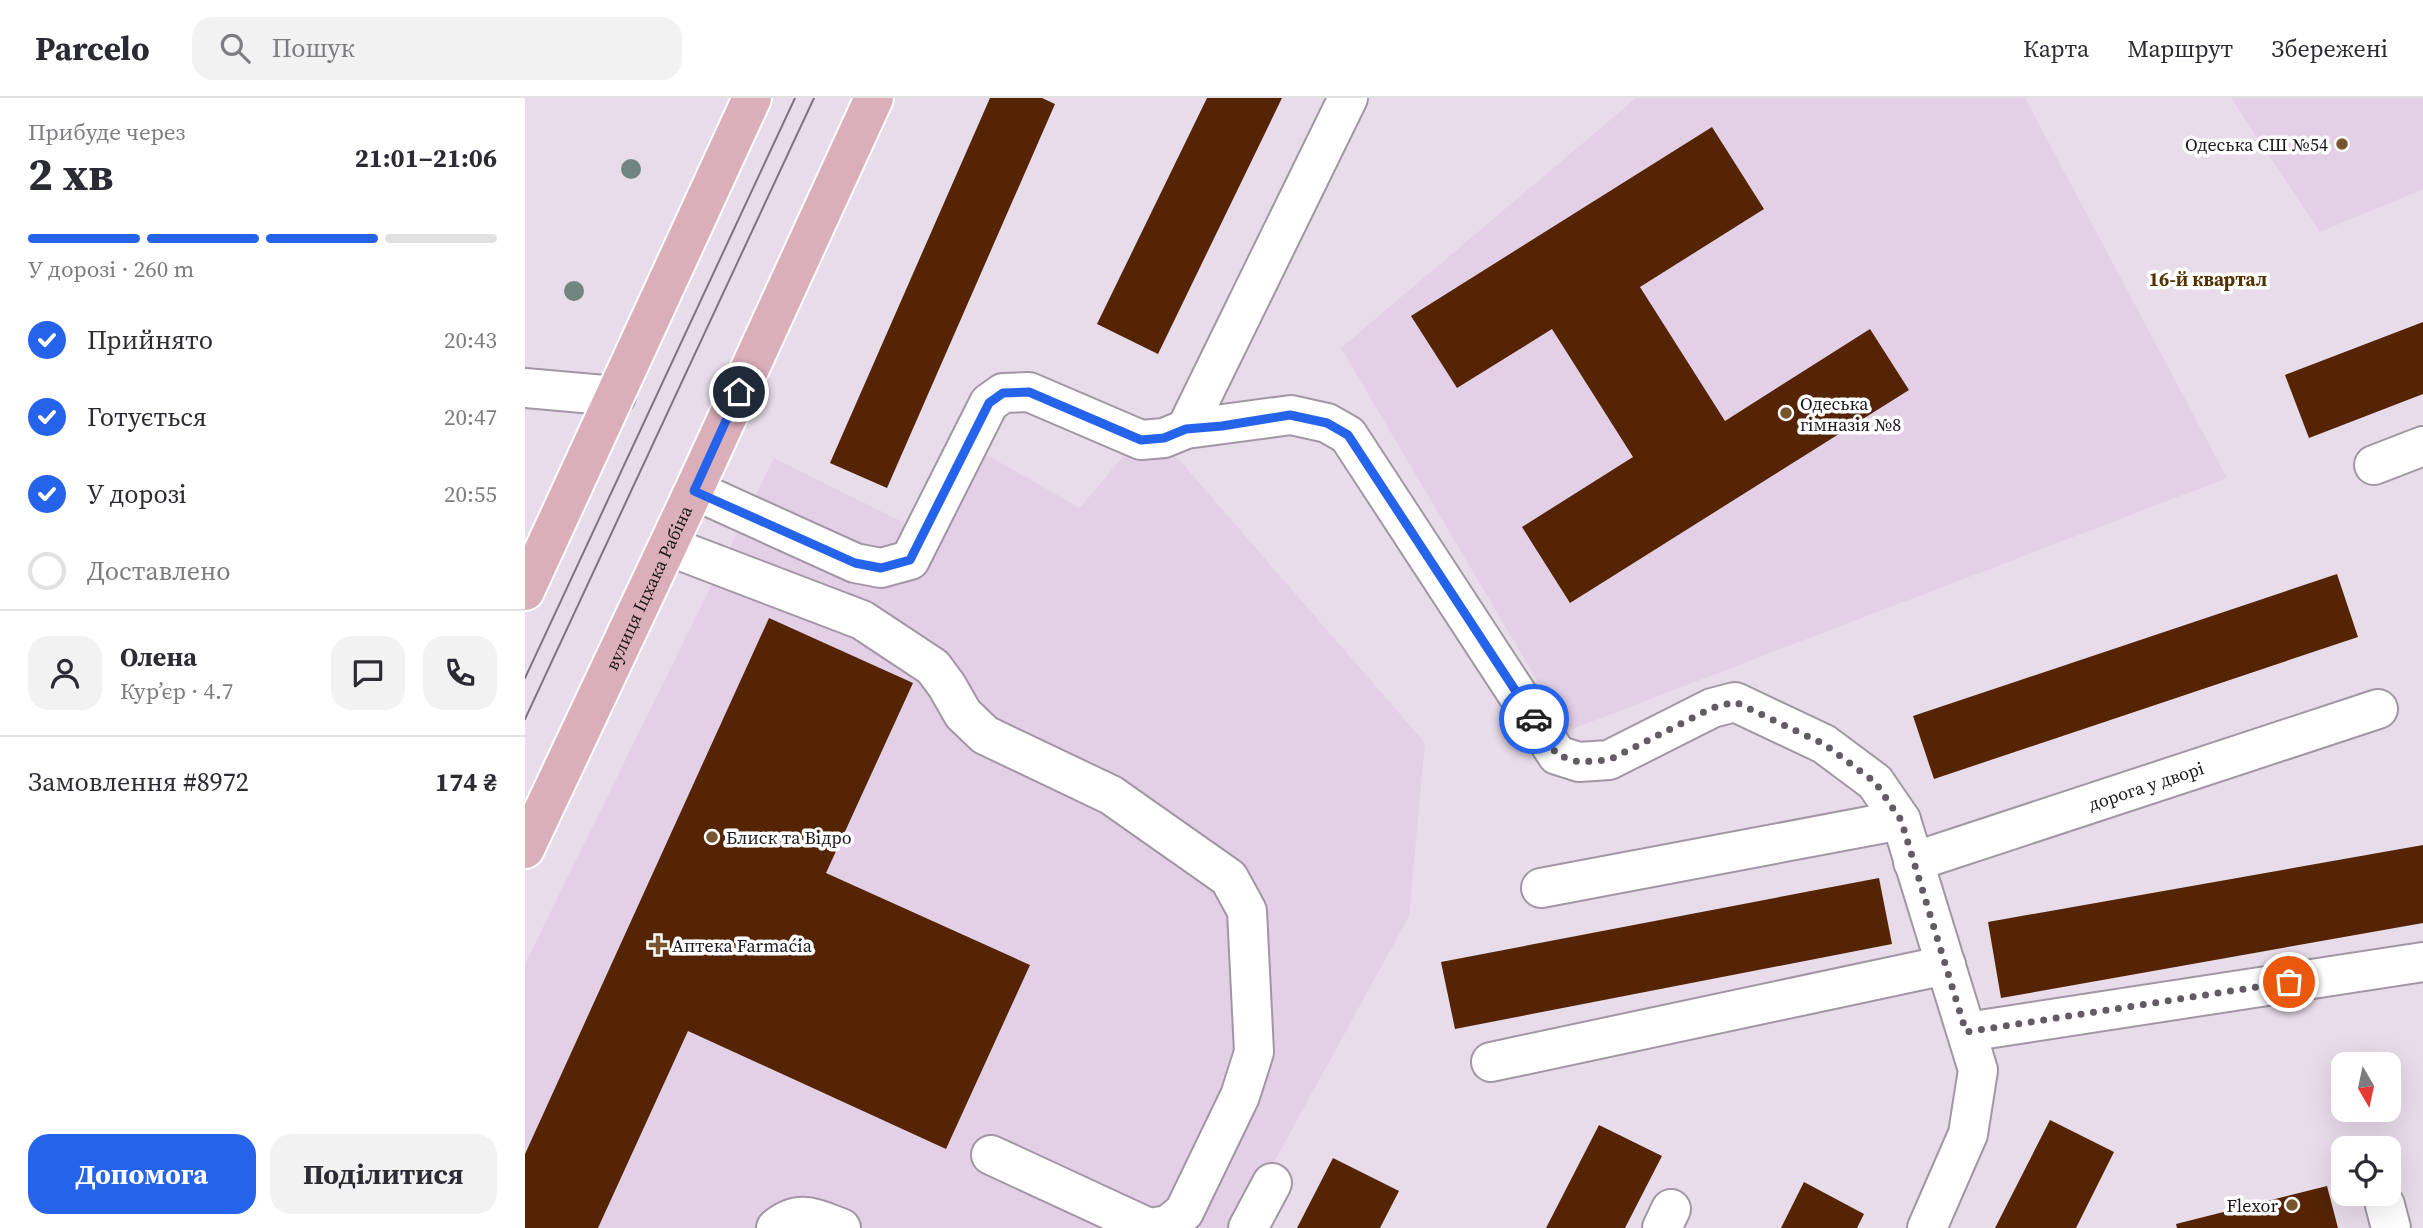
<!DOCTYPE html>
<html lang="uk">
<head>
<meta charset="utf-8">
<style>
	body { margin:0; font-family:"Source Serif 4",serif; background:#f2f2f3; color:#2b2b33; height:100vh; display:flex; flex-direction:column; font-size:26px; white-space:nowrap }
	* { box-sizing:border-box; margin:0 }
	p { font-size:23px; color:#7c7c81 }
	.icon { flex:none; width:38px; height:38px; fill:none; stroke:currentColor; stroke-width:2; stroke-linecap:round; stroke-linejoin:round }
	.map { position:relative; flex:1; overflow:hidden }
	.details { display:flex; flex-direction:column; background:#fff; width:525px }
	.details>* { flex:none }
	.needle { width:46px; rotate:171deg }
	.fabs { position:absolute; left:1806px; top:954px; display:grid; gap:14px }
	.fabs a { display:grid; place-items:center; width:70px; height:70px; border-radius:14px; background:#fff; box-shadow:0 7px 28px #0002; font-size:35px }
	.pin { position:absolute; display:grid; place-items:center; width:60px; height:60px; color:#fff; margin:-30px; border:4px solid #fff; border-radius:50%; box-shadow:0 2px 7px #0007 }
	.courier { position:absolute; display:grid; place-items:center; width:70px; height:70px; margin:-35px; border:5px solid #2563eb; border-radius:50%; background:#fff; color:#222; box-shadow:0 2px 9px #0007 }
	.overview em { font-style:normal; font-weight:700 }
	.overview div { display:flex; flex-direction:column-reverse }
	.overview { display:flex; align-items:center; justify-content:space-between; height:119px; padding:0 28px }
	h1 { font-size:46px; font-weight:700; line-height:52px }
	.bar { display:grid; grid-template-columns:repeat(4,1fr); gap:10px 7px; align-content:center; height:84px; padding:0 28px }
	.bar i { height:9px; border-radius:5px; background:#e1e1e2 }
	.bar .active { background:#2563eb }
	.bar p { grid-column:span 4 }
	.line { display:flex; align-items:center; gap:18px; padding:0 28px; border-top:2px solid #e1e1e2 }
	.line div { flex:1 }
	.round { display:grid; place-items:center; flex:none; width:74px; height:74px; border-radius:21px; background:#f2f2f3 }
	ol { padding:0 28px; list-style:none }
	li { display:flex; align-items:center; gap:21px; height:77px }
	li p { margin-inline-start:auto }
	li .icon { padding:7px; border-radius:50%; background:#2563eb; color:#fff; stroke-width:4 }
	li:last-child { color:#7c7c81 }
	li i { width:38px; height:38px; border:4px solid #e1e1e2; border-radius:50% }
	.action { display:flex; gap:14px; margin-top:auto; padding:14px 28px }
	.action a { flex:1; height:80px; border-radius:21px; background:#2563eb; color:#fff; font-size:28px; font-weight:700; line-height:80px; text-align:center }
	.action a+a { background:#f2f2f3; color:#2b2b33 }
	header { display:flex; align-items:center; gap:42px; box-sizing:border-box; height:98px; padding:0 35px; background:#fff; border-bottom:2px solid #e1e1e2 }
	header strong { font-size:33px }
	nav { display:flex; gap:38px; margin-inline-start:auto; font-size:24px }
	.search { width:490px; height:63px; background:#f2f2f3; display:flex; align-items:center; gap:18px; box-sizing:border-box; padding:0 24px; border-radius:21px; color:#7c7c81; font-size:26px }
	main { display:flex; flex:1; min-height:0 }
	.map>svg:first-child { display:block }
	.built { fill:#e3d0e6 }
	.building { fill:#542405 }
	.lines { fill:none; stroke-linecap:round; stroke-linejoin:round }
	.minor-casing { stroke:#a296a5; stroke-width:42 }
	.major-casing { stroke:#fff; stroke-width:42 }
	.minor { stroke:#fff; stroke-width:38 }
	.major { stroke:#daafb9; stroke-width:38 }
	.tram { stroke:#7c747e; stroke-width:2 }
	.tree { fill:#70857f }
	.done { stroke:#635b64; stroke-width:7; stroke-dasharray:0 12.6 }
	.route { stroke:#2563eb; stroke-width:9 }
	.poi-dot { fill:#78552e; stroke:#fff; stroke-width:2.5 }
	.labels { text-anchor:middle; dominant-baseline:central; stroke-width:7; stroke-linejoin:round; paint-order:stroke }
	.poi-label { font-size:18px; fill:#1b161c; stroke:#fff; text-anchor:start }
	.street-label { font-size:18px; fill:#1b161c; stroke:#fff }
	.neighbourhood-label { font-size:19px; font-weight:bold; fill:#563100; stroke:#fff }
</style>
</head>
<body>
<header>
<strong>Parcelo</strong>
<div class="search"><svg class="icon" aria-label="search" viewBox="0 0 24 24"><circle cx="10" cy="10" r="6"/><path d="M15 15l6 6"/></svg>Пошук</div>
<nav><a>Карта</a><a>Маршрут</a><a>Збережені</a></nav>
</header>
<main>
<section class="details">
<div class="overview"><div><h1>2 хв</h1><p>Прибуде через</p></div><em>21:01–21:06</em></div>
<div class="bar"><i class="active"></i><i class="active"></i><i class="active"></i><i></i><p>У дорозі · 260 m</p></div>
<ol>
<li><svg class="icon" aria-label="check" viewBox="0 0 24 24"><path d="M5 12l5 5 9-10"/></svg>Прийнято<p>20:43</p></li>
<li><svg class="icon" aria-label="check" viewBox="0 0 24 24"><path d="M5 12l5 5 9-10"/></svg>Готується<p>20:47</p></li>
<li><svg class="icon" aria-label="check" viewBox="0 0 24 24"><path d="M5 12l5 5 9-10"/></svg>У дорозі<p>20:55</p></li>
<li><i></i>Доставлено</li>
</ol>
<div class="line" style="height:126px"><a class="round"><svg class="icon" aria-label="person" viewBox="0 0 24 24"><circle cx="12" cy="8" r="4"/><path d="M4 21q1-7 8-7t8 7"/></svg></a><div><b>Олена</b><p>Кур’єр · 4.7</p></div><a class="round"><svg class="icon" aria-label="chat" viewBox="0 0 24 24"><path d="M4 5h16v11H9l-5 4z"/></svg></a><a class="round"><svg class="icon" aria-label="phone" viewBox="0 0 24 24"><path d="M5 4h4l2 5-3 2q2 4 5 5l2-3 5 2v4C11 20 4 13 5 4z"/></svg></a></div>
<div class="line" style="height:91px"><div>Замовлення #8972</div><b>174 ₴</b></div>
<div class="action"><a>Допомога</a><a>Поділитися</a></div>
</section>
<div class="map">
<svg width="1898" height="1130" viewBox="0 0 1898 1130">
	<rect width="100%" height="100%" fill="#e8dbea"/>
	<path class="built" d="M1111,0H1500L1702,380L1042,633L816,250Z
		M1706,0H1898V91L1795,134Z
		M624,327L900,645L884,818L713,1130H0V866L249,360L398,434L441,345L555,410Z"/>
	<path class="building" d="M465,0H517L530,6L362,390L305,365Z
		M682,0H757L633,256L572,226Z
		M1187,29L1239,111L1115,189L1200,323L1345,231L1384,292L1045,505L997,429L1108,359L1027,231L932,290L886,218Z
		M1898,224V296L1784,340L1760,277Z
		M1812,476L1833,539L1409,681L1388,618Z
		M244,520L388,585L301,775L505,867L421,1051L163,933L73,1130H0V1056Z
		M1898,747V825L1476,900L1463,824Z
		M1354,780L1367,846L930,931L916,864Z
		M1525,1022L1589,1054L1551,1130H1470Z
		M1074,1027L1137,1058L1100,1130H1021Z
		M808,1060L874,1093L855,1130H772Z
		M1279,1084L1339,1116L1332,1130H1256Z
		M1802,1088L1813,1130H1652L1651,1126Z"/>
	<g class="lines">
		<g class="minor-casing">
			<g id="minor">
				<path d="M0,290L91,298"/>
				<path d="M661,331L823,0"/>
				<path d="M1849,367L1898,348"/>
				<path d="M169,392L330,465L356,470L385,462L464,305L478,295L504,294L616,342L639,340L661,331L766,317L802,325L823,337L1032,657L1054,664L1084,662L1187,610L1210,604L1299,646L1350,684L1376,722L1453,972L1443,1036L1402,1130"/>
				<path d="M143,448L337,522L408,569L422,588L438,616L460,637L586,697L704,780L722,813L729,954L715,998L659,1114L643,1127L624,1130L466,1057"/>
				<path id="s1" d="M1388,764L1853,611"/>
				<path d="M1016,790L1376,722"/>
				<path d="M1442,934L1898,864"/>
				<path d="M966,964L1421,867"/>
				<path d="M1860,1107L1866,1130"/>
				<path d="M251,1130C275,1110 290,1121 316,1130"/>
				<path d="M723,1130L747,1085"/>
				<path d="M1137,1130L1146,1111"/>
			</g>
		</g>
		<g class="major-casing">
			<g id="major">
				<path d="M0,493L227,0"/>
				<path id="s2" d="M0,751L169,392L349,0"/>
			</g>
		</g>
		<use href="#minor" class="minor"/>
		<use href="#major" class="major"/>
		<path class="tram" d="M0,580L270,0
			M0,621L289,0"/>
	</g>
	<g class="tree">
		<circle cx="106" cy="71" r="10"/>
		<circle cx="49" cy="193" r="10"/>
	</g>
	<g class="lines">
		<path class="done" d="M1009,621L1032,657L1054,664L1084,662L1187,610L1210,604L1299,646L1350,684L1376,722L1441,934L1764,884"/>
		<path class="route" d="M214,294L169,393L330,465L356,470L385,462L464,305L478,295L504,294L616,342L639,340L661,331L697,328L765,317L802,325L823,337L1009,621"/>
	</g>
	<g class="poi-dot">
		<circle cx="1817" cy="46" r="7"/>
		<circle cx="1261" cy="315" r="7"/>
		<circle cx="187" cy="739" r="7"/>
		<path d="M129.5 836.5h7v7h7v7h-7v7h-7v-7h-7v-7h7z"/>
		<circle cx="1767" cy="1107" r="7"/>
	</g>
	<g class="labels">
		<g class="poi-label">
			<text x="1803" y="46" text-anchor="end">Одеська СШ №54</text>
			<text x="1275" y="305">Одеська<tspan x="1275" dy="21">гімназія №8</tspan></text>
			<text x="201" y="739">Блиск та Відро</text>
			<text x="147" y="847">Аптека Farmaćia</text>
			<text x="1753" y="1107" text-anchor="end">Flexor</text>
		</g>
		<g class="street-label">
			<text stroke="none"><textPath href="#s2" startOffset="289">вулиця Іцхака Рабіна</textPath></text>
			<text stroke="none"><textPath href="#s1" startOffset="245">дорога у дворі</textPath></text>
		</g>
		<g class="neighbourhood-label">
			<text x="1683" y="181">16-й квартал</text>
		</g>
	</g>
</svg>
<div class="fabs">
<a><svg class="needle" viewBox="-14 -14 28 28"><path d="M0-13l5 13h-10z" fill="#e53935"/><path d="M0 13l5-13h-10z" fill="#7c7c81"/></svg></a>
<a><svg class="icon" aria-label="locate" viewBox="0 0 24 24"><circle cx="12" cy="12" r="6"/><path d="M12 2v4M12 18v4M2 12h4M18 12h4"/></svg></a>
</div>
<div class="pin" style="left:1764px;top:884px;background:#ea580c"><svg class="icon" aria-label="bag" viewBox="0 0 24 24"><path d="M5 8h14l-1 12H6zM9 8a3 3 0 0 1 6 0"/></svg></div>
<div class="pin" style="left:214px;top:294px;background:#1f2937"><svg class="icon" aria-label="home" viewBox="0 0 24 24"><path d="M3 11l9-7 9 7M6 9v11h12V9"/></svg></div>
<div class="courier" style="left:1009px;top:621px"><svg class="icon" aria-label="car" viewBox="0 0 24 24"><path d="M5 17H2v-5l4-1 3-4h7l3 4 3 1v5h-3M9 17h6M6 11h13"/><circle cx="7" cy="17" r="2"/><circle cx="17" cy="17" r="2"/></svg></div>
</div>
</main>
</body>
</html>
